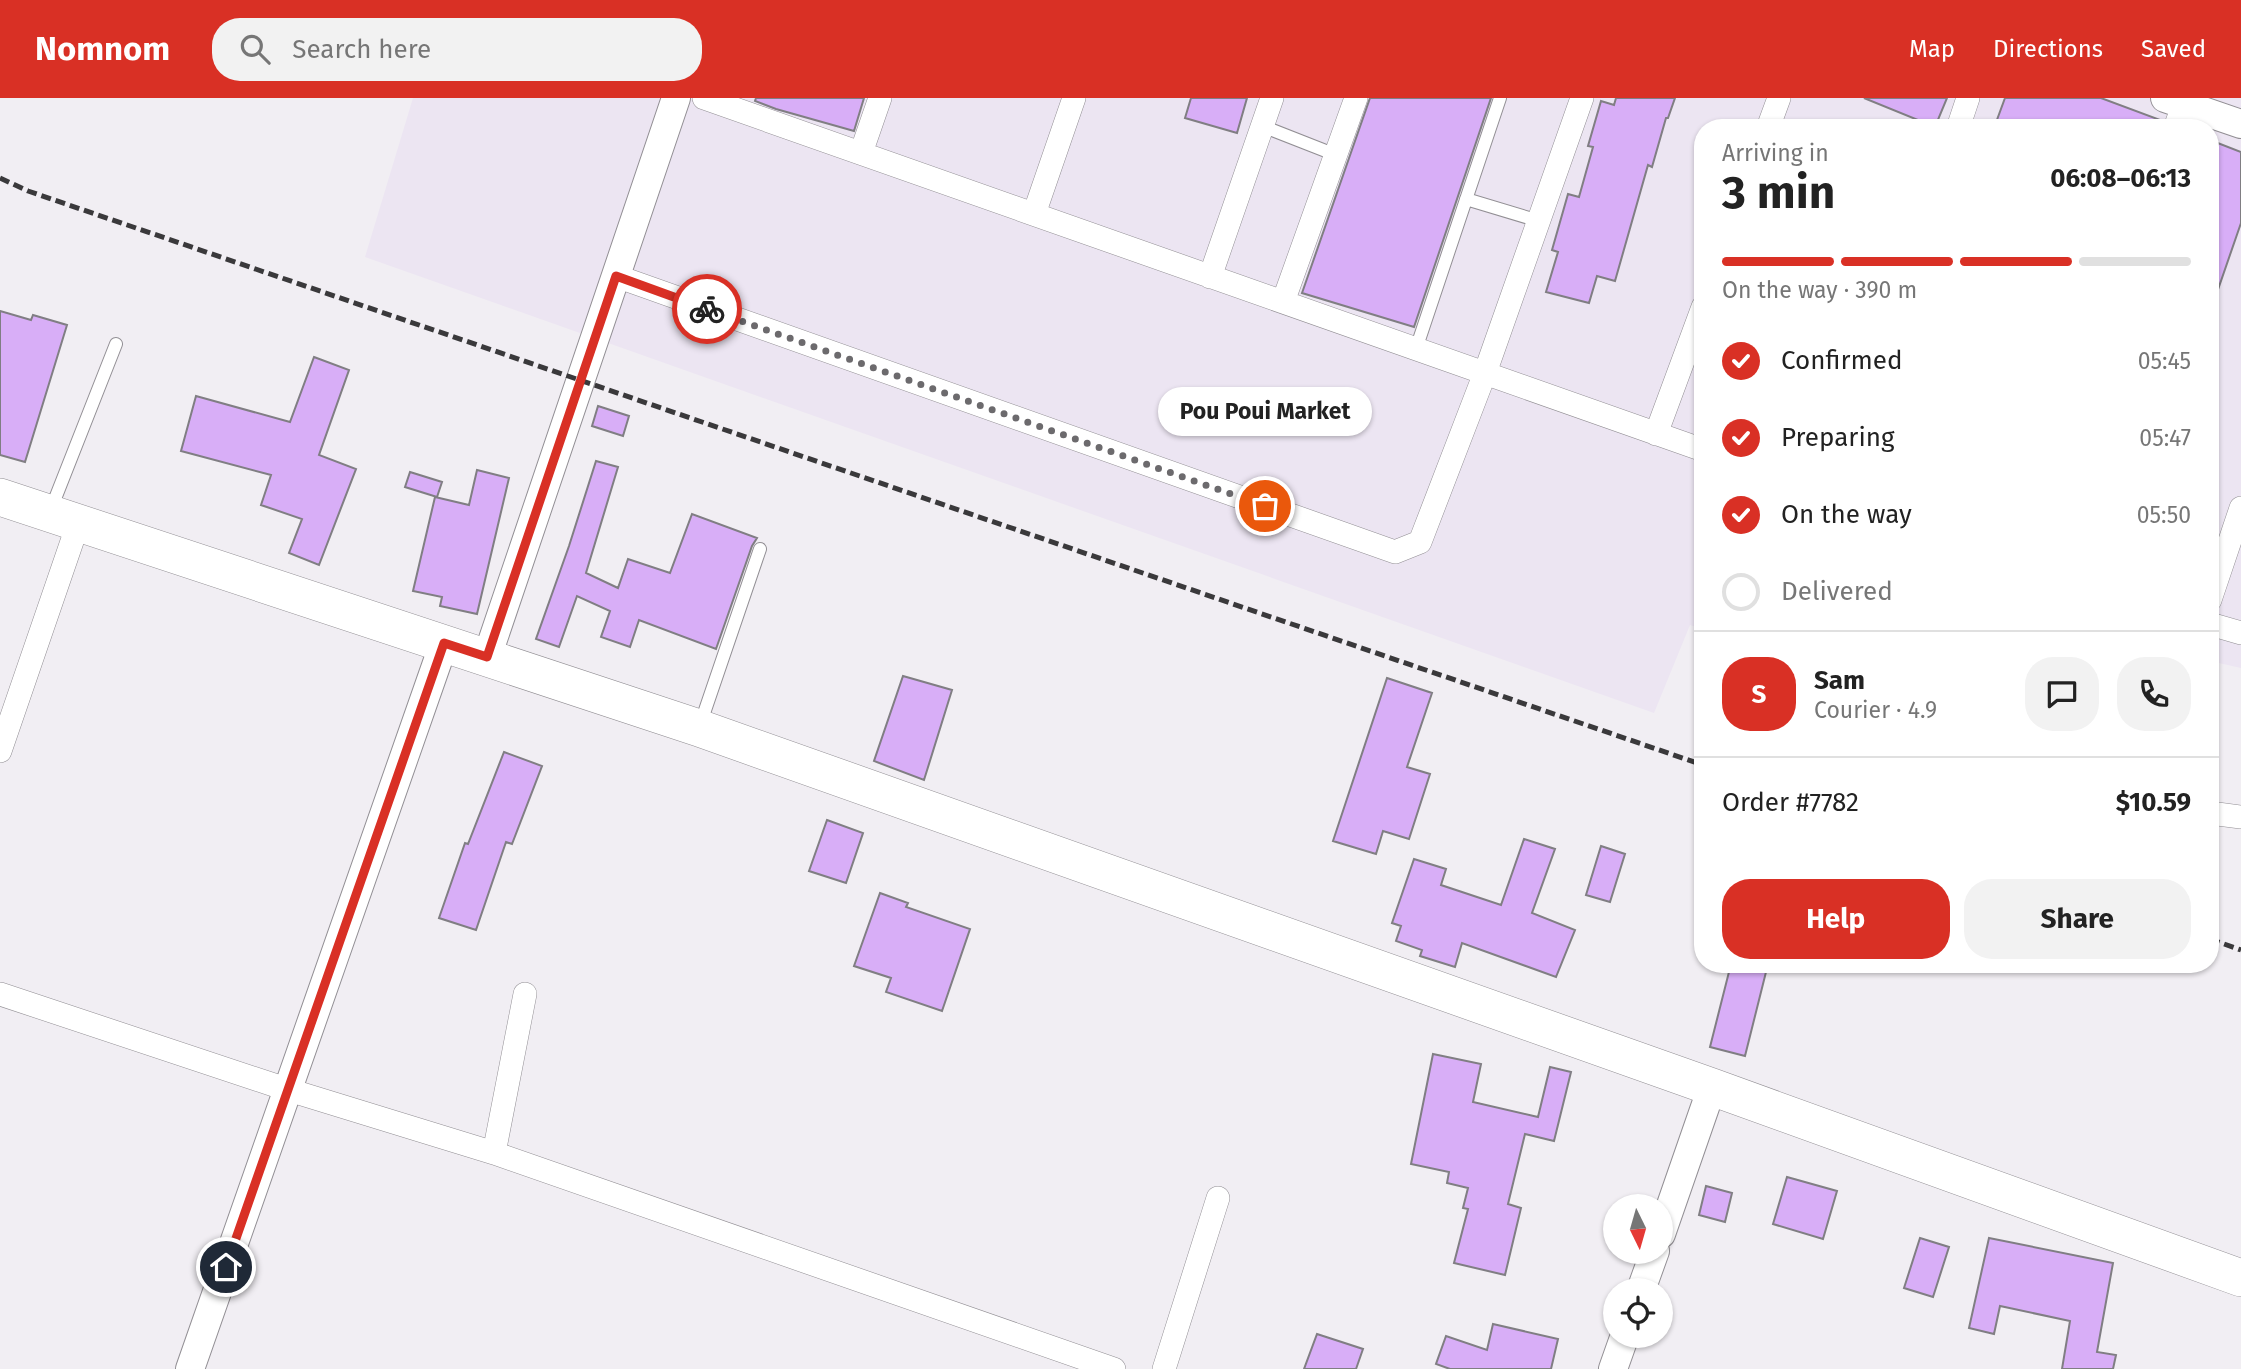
<!DOCTYPE html>
<html lang="en">
<head>
<meta charset="utf-8">
<style>
	body { margin:0; font-family:"Fira Sans",sans-serif; background:#f2f2f2; color:#222; height:100vh; display:flex; flex-direction:column; font-size:26px; white-space:nowrap }
	* { box-sizing:border-box; margin:0 }
	p { font-size:23px; color:#767676 }
	.icon { flex:none; width:38px; height:38px; fill:none; stroke:currentColor; stroke-width:2; stroke-linecap:round; stroke-linejoin:round }
	.map { position:relative; flex:1; overflow:hidden }
	.sheet { position:absolute; left:1694px; top:21px; width:525px; height:854px; display:flex; flex-direction:column; background:#fff; border-radius:28px; box-shadow:0 2px 5px #0004 }
	.sheet>* { flex:none }
	.needle { width:46px; rotate:175deg }
	.buttons { position:absolute; left:1603px; top:1096px; display:grid; gap:14px }
	.buttons a { display:grid; place-items:center; width:70px; height:70px; border-radius:50%; background:#fff; box-shadow:0 2px 5px #0004; font-size:35px }
	.pin { position:absolute; display:grid; place-items:center; width:60px; height:60px; color:#fff; margin:-30px; border:4px solid #fff; border-radius:50%; box-shadow:0 2px 7px #0007 }
	.courier { position:absolute; display:grid; place-items:center; width:70px; height:70px; margin:-35px; border:5px solid #d93025; border-radius:50%; background:#fff; color:#222; box-shadow:0 2px 9px #0007 }
	.bubble { position:absolute; height:49px; border-radius:24px; background:#fff; box-shadow:0 2px 5px #0004; font-size:23px; font-weight:700; line-height:49px; text-align:center }
	.summary em { font-style:normal; font-weight:700 }
	.summary div { display:flex; flex-direction:column-reverse }
	.summary { display:flex; align-items:center; justify-content:space-between; height:119px; padding:0 28px }
	h1 { font-size:46px; font-weight:700; line-height:52px }
	.bar { display:grid; grid-template-columns:repeat(4,1fr); gap:10px 7px; align-content:center; height:84px; padding:0 28px }
	.bar i { height:9px; border-radius:5px; background:#e0e0e0 }
	.bar .on { background:#d93025 }
	.bar p { grid-column:span 4 }
	.line { display:flex; align-items:center; gap:18px; padding:0 28px; border-top:2px solid #e0e0e0 }
	.line div { flex:1 }
	.round { display:grid; place-items:center; flex:none; width:74px; height:74px; border-radius:28px; background:#f2f2f2 }
	ol { padding:0 28px; list-style:none }
	li { display:flex; align-items:center; gap:21px; height:77px }
	li p { margin-inline-start:auto }
	li .icon { padding:7px; border-radius:50%; background:#d93025; color:#fff; stroke-width:4 }
	li:last-child { color:#767676 }
	li i { width:38px; height:38px; border:4px solid #e0e0e0; border-radius:50% }
	.button { display:flex; gap:14px; margin-top:auto; padding:14px 28px }
	.button a { flex:1; height:80px; border-radius:28px; background:#d93025; color:#fff; font-size:28px; font-weight:700; line-height:80px; text-align:center }
	.button a+a { background:#f2f2f2; color:#222 }
	header { display:flex; align-items:center; gap:42px; box-sizing:border-box; height:98px; padding:0 35px; background:#d93025; color:#fff }
	header strong { font-size:33px }
	nav { display:flex; gap:38px; margin-inline-start:auto; font-size:24px }
	.search { width:490px; height:63px; background:#f2f2f2; display:flex; align-items:center; gap:18px; box-sizing:border-box; padding:0 24px; border-radius:28px; color:#767676; font-size:26px }
	.map>svg:first-child { display:block }
	.built { fill:#ece5f2 }
	.building { fill:#d8aef7; stroke:#807e83; stroke-width:2 }
	.lines { fill:none; stroke-linecap:round; stroke-linejoin:round }
	.service-casing { stroke:#928f94; stroke-width:14 }
	.minor-casing { stroke:#928f94; stroke-width:24 }
	.tertiary-casing { stroke:#928f94; stroke-width:30 }
	.primary-casing { stroke:#928f94; stroke-width:38 }
	.service { stroke:#fff; stroke-width:12 }
	.minor { stroke:#fff; stroke-width:23 }
	.tertiary { stroke:#fff; stroke-width:28 }
	.primary { stroke:#fff; stroke-width:37 }
	.rail { stroke:#3a393b; stroke-width:5; stroke-dasharray:10 5; stroke-linecap:butt }
	.done { stroke:#6c6a6d; stroke-width:7; stroke-dasharray:0 12.6 }
	.route { stroke:#d93025; stroke-width:9 }
</style>
</head>
<body>
<header>
<strong>Nomnom</strong>
<div class="search"><svg class="icon" aria-label="search" viewBox="0 0 24 24"><circle cx="10" cy="10" r="6"/><path d="M15 15l6 6"/></svg>Search here</div>
<nav><a>Map</a><a>Directions</a><a>Saved</a></nav>
</header>
<div class="map">
<svg width="2241" height="1271" viewBox="0 0 2241 1271">
	<rect width="100%" height="100%" fill="#f1eef3"/>
	<path class="built" d="M413,0H2241V570L2210,563V30H1703V531L1690,527L1654,615L365,159Z"/>
	<path class="building" d="M756,0H864L854,33L776,11L755,3Z
		M1191,0H1247L1237,35L1185,20Z
		M1370,0H1491L1414,229L1302,195Z
		M1616,0H1675L1668,20H1666L1652,69L1648,67L1615,183L1597,178L1589,205L1546,194L1558,154L1552,152L1568,96L1579,99L1593,49L1588,48L1601,3L1614,7Z
		M1864,0H1947L1935,29Z
		M2005,0H2101L2163,23L2161,30H1994Z
		M2210,42L2241,54V125L2213,206L2210,205Z
		M0,213L31,222L33,217L67,227L25,364L0,357Z
		M314,259L349,272L319,357L356,371L319,467L289,455L302,421L261,407L271,377L181,353L196,298L290,324Z
		M598,308L629,318L623,338L592,328Z
		M596,363L618,369L586,475L618,490L628,461L670,475L692,416L757,440L752,448L716,551L639,522L630,549L601,539L610,513L577,498L559,549L536,541L569,448Z
		M477,372L509,380L477,516L440,508L442,499L413,493L435,399L469,407Z
		M410,374L442,384L437,399L405,389Z
		M903,578L952,592L924,682L874,663Z
		M1387,580L1432,595L1407,669L1430,676L1409,741L1383,733L1376,756L1333,743Z
		M504,654L542,668L512,746L506,744L476,832L439,820L465,745L468,746Z
		M827,722L863,735L846,785L809,773Z
		M1524,741L1555,751L1532,815L1575,832L1556,879L1462,845L1455,869L1420,858L1422,852L1396,843L1401,828L1392,825L1414,761L1446,771L1441,787L1501,807Z
		M1601,748L1625,756L1610,804L1586,797Z
		M880,795L908,805L906,809L970,831L942,913L886,894L891,880L854,868Z
		M1731,866H1768L1745,958L1710,949Z
		M1433,956L1481,966L1473,1004L1538,1019L1550,969L1571,974L1554,1043L1525,1036L1508,1106L1521,1110L1505,1177L1454,1165L1468,1111L1463,1110L1468,1090L1447,1085L1449,1074L1411,1066Z
		M1787,1079L1837,1093L1823,1141L1773,1126Z
		M1706,1088L1732,1095L1725,1124L1699,1117Z
		M1920,1140L1949,1149L1933,1199L1904,1190Z
		M1989,1140L2113,1165L2097,1254L2116,1257L2113,1271H2062L2070,1223L2000,1208L1994,1236L1969,1230Z
		M1493,1226L1558,1241L1551,1271H1450L1436,1266L1446,1238L1487,1252Z
		M1317,1236L1363,1251L1356,1271H1304Z"/>
	<g class="lines">
		<g class="service-casing">
			<path id="service" d="M1262,28L1336,57
				M1466,101L1539,123
				M1416,251L1500,0
				M51,411L116,246
				M700,627L760,451"/>
		</g>
		<g class="minor-casing">
			<path id="minor" d="M704,0L1703,352
				M1768,30L1779,0
				M1958,30L1968,0
				M2175,30L2186,0
				M861,55L880,0
				M1034,116L1074,0
				M616,178L1395,454L1420,444L1485,275L1582,0
				M1210,179L1272,0
				M1283,204L1356,0
				M1656,336L1703,209
				M2210,502L2241,410
				M2210,526L2241,535
				M0,653L78,426
				M2210,715L2241,719
				M0,896L289,992L494,1055L1114,1271
				M494,1055L525,896
				M1164,1271L1218,1100"/>
		</g>
		<g class="tertiary-casing">
			<path id="tertiary" d="M2165,0L2241,26
				M487,559L676,0
				M1661,1136L1712,989
				M1641,1192L1655,1153
				M190,1271L444,545
				M1613,1271L1625,1237"/>
		</g>
		<g class="primary-casing">
			<path id="primary" d="M0,399L699,630L1712,989L2241,1180"/>
		</g>
		<use href="#service" class="service"/>
		<use href="#minor" class="minor"/>
		<use href="#tertiary" class="tertiary"/>
		<use href="#primary" class="primary"/>
		<path class="rail" d="M0,80L28,93L1703,667
			M2210,841L2241,852"/>
	</g>
	<g class="lines">
		<path class="done" d="M707,211L1265,408"/>
		<path class="route" d="M226,1169L444,545L487,559L616,178L707,211"/>
	</g>
</svg>
<div class="buttons">
<a><svg class="needle" viewBox="-14 -14 28 28"><path d="M0-13l5 13h-10z" fill="#e53935"/><path d="M0 13l5-13h-10z" fill="#767676"/></svg></a>
<a><svg class="icon" aria-label="locate" viewBox="0 0 24 24"><circle cx="12" cy="12" r="6"/><path d="M12 2v4M12 18v4M2 12h4M18 12h4"/></svg></a>
</div>
<div class="pin" style="left:1265px;top:408px;background:#ea580c"><svg class="icon" aria-label="bag" viewBox="0 0 24 24"><path d="M5 8h14l-1 12H6zM9 8a3 3 0 0 1 6 0"/></svg></div>
<div class="pin" style="left:226px;top:1169px;background:#1f2937"><svg class="icon" aria-label="home" viewBox="0 0 24 24"><path d="M3 11l9-7 9 7M6 9v11h12V9"/></svg></div>
<div class="courier" style="left:707px;top:211px"><svg class="icon" aria-label="bike" viewBox="0 0 24 24"><circle cx="6" cy="16" r="4"/><circle cx="18" cy="16" r="4"/><path d="M6 16l4-8h5l3 8M10 8l3 8H6M13 5h3"/></svg></div>
<div class="bubble" style="left:1158px;top:289px;width:214px">Pou Poui Market</div>
<section class="sheet">
<div class="summary"><div><h1>3 min</h1><p>Arriving in</p></div><em>06:08–06:13</em></div>
<div class="bar"><i class="on"></i><i class="on"></i><i class="on"></i><i></i><p>On the way · 390 m</p></div>
<ol>
<li><svg class="icon" aria-label="check" viewBox="0 0 24 24"><path d="M5 12l5 5 9-10"/></svg>Confirmed<p>05:45</p></li>
<li><svg class="icon" aria-label="check" viewBox="0 0 24 24"><path d="M5 12l5 5 9-10"/></svg>Preparing<p>05:47</p></li>
<li><svg class="icon" aria-label="check" viewBox="0 0 24 24"><path d="M5 12l5 5 9-10"/></svg>On the way<p>05:50</p></li>
<li><i></i>Delivered</li>
</ol>
<div class="line" style="height:126px"><b class="round" style="background:#d93025;color:#fff">S</b><div><b>Sam</b><p>Courier · 4.9</p></div><a class="round"><svg class="icon" aria-label="chat" viewBox="0 0 24 24"><path d="M4 5h16v11H9l-5 4z"/></svg></a><a class="round"><svg class="icon" aria-label="phone" viewBox="0 0 24 24"><path d="M5 4h4l2 5-3 2q2 4 5 5l2-3 5 2v4C11 20 4 13 5 4z"/></svg></a></div>
<div class="line" style="height:91px"><div>Order #7782</div><b>$10.59</b></div>
<div class="button"><a>Help</a><a>Share</a></div>
</section>
</div>
</body>
</html>
